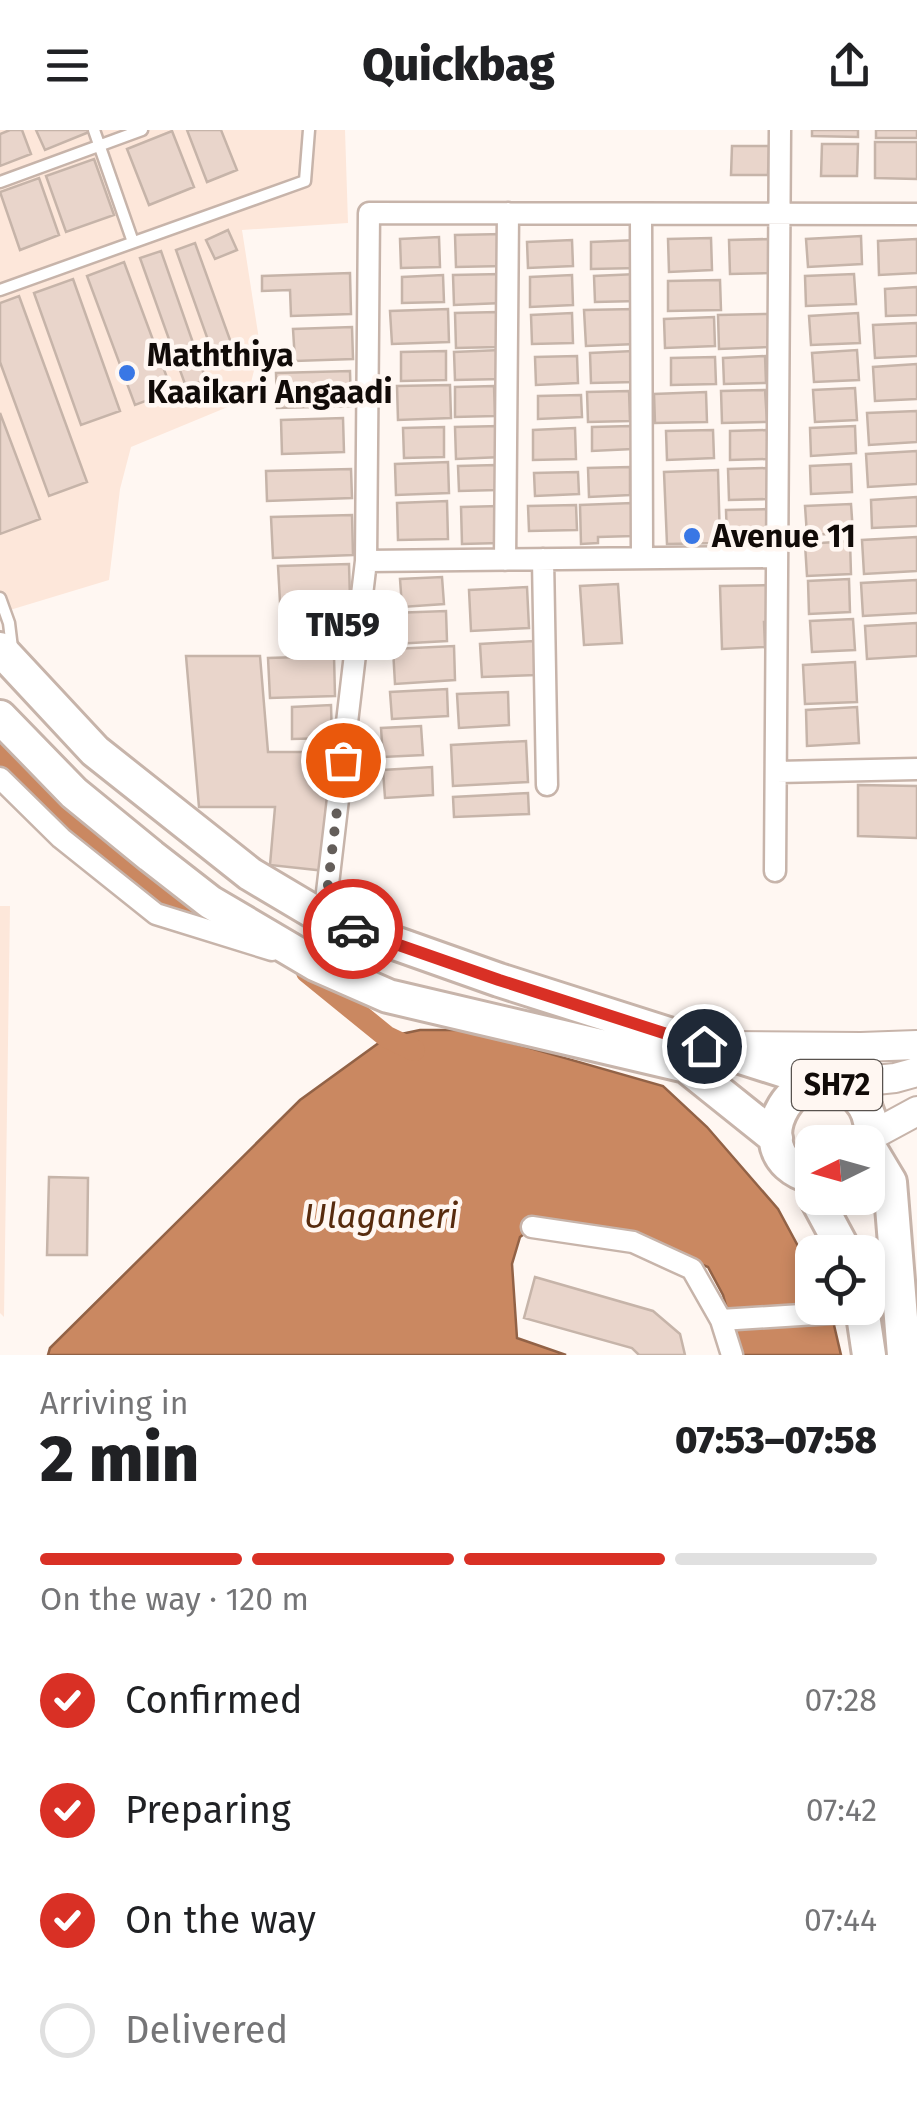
<!DOCTYPE html>
<html lang="en">
<head>
<meta charset="utf-8">
<style>
	body { margin:0; font-family:"Fira Sans",sans-serif; background:#f6f6f6; color:#202124; height:100vh; display:flex; flex-direction:column; font-size:38px; white-space:nowrap }
	* { box-sizing:border-box; margin:0 }
	p { font-size:32px; color:#757577 }
	.icon { flex:none; width:55px; height:55px; fill:none; stroke:currentColor; stroke-width:2; stroke-linecap:round; stroke-linejoin:round }
	.map { position:relative; height:1225px; overflow:hidden }
	.sheet { display:flex; flex-direction:column; background:#fff; flex:1 }
	.sheet>* { flex:none }
	.needle { width:65px; rotate:265deg }
	.buttons { position:absolute; left:795px; top:995px; display:grid; gap:20px }
	.buttons a { display:grid; place-items:center; width:90px; height:90px; border-radius:20px; background:#fff; box-shadow:0 5px 15px #0003; font-size:50px }
	.pin { position:absolute; display:grid; place-items:center; width:85px; height:85px; color:#fff; margin:-42px; border:5px solid #fff; border-radius:50%; box-shadow:0 2px 10px #0007 }
	.courier { position:absolute; display:grid; place-items:center; width:100px; height:100px; margin:-50px; border:8px solid #d93025; border-radius:50%; background:#fff; color:#222; box-shadow:0 2px 12px #0007 }
	.bubble { position:absolute; height:70px; border-radius:20px; background:#fff; box-shadow:0 5px 15px #0003; font-size:32px; font-weight:800; line-height:70px; text-align:center }
	.head em { font-style:normal; font-weight:800 }
	.head div { display:flex; flex-direction:column-reverse }
	.head { display:flex; align-items:center; justify-content:space-between; height:170px; padding:0 40px }
	h1 { font-size:65px; font-weight:800; line-height:75px }
	.bar { display:grid; grid-template-columns:repeat(4,1fr); gap:15px 10px; align-content:center; height:120px; padding:0 40px }
	.bar i { height:12px; border-radius:8px; background:#e0e0e0 }
	.bar .selected { background:#d93025 }
	.bar p { grid-column:span 4 }
	ol { padding:0 40px; list-style:none }
	li { display:flex; align-items:center; gap:30px; height:110px }
	li p { margin-inline-start:auto }
	li .icon { padding:10px; border-radius:50%; background:#d93025; color:#fff; stroke-width:4 }
	li:last-child { color:#757577 }
	li i { width:55px; height:55px; border:5px solid #e0e0e0; border-radius:50% }
	header { display:flex; justify-content:space-between; align-items:center; height:130px; padding:0 40px; background:#fff; font-size:45px; font-weight:800 }
	.map>svg:first-child { display:block }
	.built { fill:#fde7da }
	.water { fill:#ca8861; stroke:#926246; stroke-width:2.5 }
	.lines { fill:none; stroke-linecap:round; stroke-linejoin:round }
	.canal { stroke:#ca8861; stroke-width:22 }
	.building { fill:#e9d5cb; stroke:#c6b4a9; stroke-width:2.5 }
	.service-casing { stroke:#c7b4aa; stroke-width:15 }
	.minor-casing { stroke:#c7b4aa; stroke-width:25 }
	.secondary-casing { stroke:#c7b4aa; stroke-width:32 }
	.primary-casing { stroke:#c7b4aa; stroke-width:38 }
	.service { stroke:#fff; stroke-width:10 }
	.minor { stroke:#fff; stroke-width:20 }
	.secondary { stroke:#fff; stroke-width:28 }
	.primary { stroke:#fff; stroke-width:32 }
	.done { stroke:#645e5a; stroke-width:10; stroke-dasharray:0 18 }
	.route { stroke:#d93025; stroke-width:12 }
	.poi-dot { fill:#3977e5; stroke:#fff7f2; stroke-width:4 }
	.labels { text-anchor:middle; dominant-baseline:central; stroke-width:9; stroke-linejoin:round; paint-order:stroke }
	.shield { fill:#fff7f2; stroke:#58524e; stroke-width:2.5 }
	.shield-label { font-size:30px; font-weight:bold; fill:#110b08 }
	.poi-label { font-size:32px; font-weight:bold; fill:#110b08; stroke:#fff7f2; text-anchor:start }
	.water-label { font-size:35px; font-style:italic; fill:#572b0e; stroke:#fff7f2 }
</style>
</head>
<body>
<header><svg class="icon" aria-label="menu" viewBox="0 0 24 24"><path d="M4 6h16M4 12h16M4 18h16"/></svg>Quickbag<svg class="icon" aria-label="share" viewBox="0 0 24 24"><path d="M12 15V3M7 8l5-5 5 5M5 13v7h14v-7"/></svg></header>
<div class="map">
<svg width="917" height="1225" viewBox="0 0 917 1225">
	<rect width="100%" height="100%" fill="#fff7f2"/>
	<path class="built" d="M0,0H345L348,93L242,100L260,216L247,269L131,317L120,359L109,450L0,483Z
		M0,776H10L4,1187L0,1183Z"/>
	<path class="water" d="M420,900H467L663,956L707,997L778,1079L812,1142V1178H830L841,1225H740L723,1165L708,1137L657,1117L541,1092L520,1107L512,1134L517,1208L566,1225H48L50,1218L300,970L387,907Z"/>
	<g class="lines">
		<path class="canal" d="M0,624L120,734L171,768L222,795
			M307,842L387,907L414,920"/>
	</g>
	<path class="building" d="M10,0H22L31,24L0,36V4Z
		M36,0H88L89,2L45,20Z
		M187,0H221L237,40L207,52Z
		M812,0H858V7L812,6Z
		M876,0H917V8H876Z
		M172,1L194,57L149,75L127,19Z
		M875,12H917V49L875,48Z
		M822,14H858L857,46H821Z
		M732,16H769L768,45H731Z
		M94,29L114,85L66,102L46,46Z
		M39,48L59,105L20,120L0,62Z
		M228,100L237,120L215,129L206,110Z
		M503,104L504,136L456,137L455,105Z
		M861,106L862,134L808,137L806,109Z
		M439,107L440,137L401,138L400,109Z
		M711,108L712,140L669,142L668,109Z
		M769,109L770,143L730,144L729,110Z
		M917,109V143L879,145L878,111Z
		M572,110L573,136L528,138L527,112Z
		M638,110L639,138L591,139V112Z
		M195,113L234,221L214,227L176,120Z
		M161,121L206,250L186,257L140,128Z
		M124,132L172,261L135,275L87,146Z
		M350,143L351,184L291,186L290,160L262,161V146Z
		M501,144L502,173L454,175L453,145Z
		M637,144L638,171L595,172L594,146Z
		M854,144L856,174L806,176L805,146Z
		M443,145L444,172L402,173V147Z
		M572,145L573,175L530,177V147Z
		M73,149L120,281L81,295L34,163Z
		M720,150L721,180L668,181V151Z
		M917,157V185L886,186L885,159Z
		M19,166L87,352L49,366L0,232V173Z
		M448,179L449,212L392,214L390,181Z
		M635,179L636,214L586,216L584,180Z
		M497,182L498,217L456,218L455,183Z
		M572,183L573,213L532,214L531,185Z
		M858,183L860,213L811,215L809,186Z
		M768,184L769,217L719,219L718,185Z
		M714,187L715,216L665,218L664,189Z
		M917,193V226L875,228L873,195Z
		M352,197L353,229L295,231L293,199Z
		M500,220L501,249L455,250L454,222Z
		M857,220L859,250L814,252L812,223Z
		M446,221V250L401,251V222Z
		M633,221L635,252L591,253L590,223Z
		M577,226L578,253L536,255L535,227Z
		M765,226L766,253L724,254L723,228Z
		M715,227L716,254L671,255V228Z
		M917,234V269L875,271L873,237Z
		M350,241L351,276L277,278L276,243Z
		M450,255L451,288L398,290L397,256Z
		M494,256L495,286L455,287V257Z
		M855,258L857,290L815,292L813,260Z
		M765,260L767,292L722,293L721,261Z
		M629,261L630,291L588,292L587,262Z
		M706,262L707,292L655,293L654,264Z
		M581,265L582,287L538,289V266Z
		M917,281V312L869,315L867,283Z
		M0,283L40,389L0,404Z
		M343,288L344,322L282,324L281,290Z
		M500,296L501,327L456,329L455,297Z
		M631,296L632,319L592,321V297Z
		M855,296L856,323L811,326L810,298Z
		M444,297V327L404,328L403,298Z
		M575,298L576,329L533,330V300Z
		M713,300L714,328L667,330L666,301Z
		M767,300L768,329L730,330V301Z
		M917,321V354L868,357L866,324Z
		M448,332L449,363L396,365L395,334Z
		M851,334L852,362L811,364L810,336Z
		M496,335L497,360L459,361L458,336Z
		M630,337V365L589,367L588,338Z
		M768,338L769,369L729,370L728,339Z
		M351,339L352,368L267,371L266,341Z
		M718,340L720,413L667,414L664,342Z
		M578,342L579,364L535,366L534,343Z
		M917,367V396L872,398L871,370Z
		M447,371L448,409L398,410L397,373Z
		M632,373L633,406L598,407V413L581,414L580,375Z
		M851,374L853,403L807,405L805,376Z
		M576,375L577,400L529,401L528,376Z
		M499,376L500,413L462,414L461,377Z
		M770,379L771,409L727,410L726,380Z
		M352,385L353,425L273,428L271,387Z
		M917,407V441L864,444L862,410Z
		M850,411L851,444L807,446L805,414Z
		M349,434L350,469L280,472L278,436Z
		M442,447L444,474L402,477L400,449Z
		M849,449L850,482L809,484L808,451Z
		M917,450V483L863,486L861,453Z
		M618,454L622,513L584,515L580,456Z
		M772,455L773,492H764L765,517L722,519L720,456Z
		M527,457L529,498L471,501L469,460Z
		M344,481L346,514L294,516L293,482Z
		M446,481L447,511L394,514L392,483Z
		M853,489L855,520L812,522L810,491Z
		M917,493V526L867,529L865,496Z
		M534,511L536,545L482,547L480,514Z
		M454,516L455,550L395,554L393,519Z
		M186,526H260L268,622H337L326,741L270,735L275,677H199Z
		M334,526L335,566L270,568L268,528Z
		M855,532L857,572L805,574L803,535Z
		M447,559L448,586L392,589L390,562Z
		M508,562L509,595L459,598L457,564Z
		M331,575L332,608L292,609V577Z
		M857,577L859,613L807,616L806,580Z
		M421,596L423,625L383,627L381,598Z
		M526,611L528,652L453,656L451,615Z
		M432,637L433,665L385,668L383,640Z
		M858,655L917,656V708L858,706Z
		M528,663L529,684L454,687L453,667Z
		M49,1047L88,1048L87,1125H47Z
		M535,1147L653,1181L680,1204L685,1225H639L632,1218L524,1188Z"/>
	<g class="lines">
		<g class="service-casing">
			<path id="service" d="M94,0L133,112
				M0,52L142,0
				M0,160L305,51L309,0
				M0,468L9,493L12,518"/>
		</g>
		<g class="minor-casing">
			<path id="minor" d="M641,84L642,428
				M543,429L547,655
				M505,430L508,83
				M366,431L776,427
				M777,642L917,639
				M0,648L61,708L156,784L272,820
				M775,741L780,0
				M309,832L315,834L324,788L366,431L369,83L917,84
				M532,1097L633,1112L692,1139L721,1190
				M732,1225L721,1190L863,1181"/>
		</g>
		<g class="secondary-casing">
			<path id="secondary" d="M725,916L861,917L917,915
				M837,954L895,948L917,942
				M871,1006L917,981"/>
		</g>
		<g class="primary-casing">
			<path id="primary" d="M0,519L95,621L250,744L324,788L499,850L819,952
				M0,587L74,663L151,726L210,772L315,834L388,866L686,936L776,1008
				M869,1017L890,1052L904,1225
				M812,1047C730,1025 803,907 859,969C872,983 873,1002 868,1020
				M816,1068L845,1122
				M862,1178L869,1225"/>
		</g>
		<use href="#service" class="service"/>
		<use href="#minor" class="minor"/>
		<use href="#secondary" class="secondary"/>
		<use href="#primary" class="primary"/>
	</g>
	<g class="lines">
		<path class="done" d="M343,630L324,788L353,799"/>
		<path class="route" d="M353,799L499,850L704,916"/>
	</g>
	<g class="poi-dot">
		<circle cx="127" cy="243" r="10"/>
		<circle cx="692" cy="406" r="10"/>
	</g>
	<g class="labels">
		<rect class="shield" x="792" y="930" width="90" height="50" rx="8"/>
		<g class="shield-label">
			<text x="837" y="955">SH72</text>
		</g>
		<g class="poi-label">
			<text x="147" y="225">Maththiya<tspan x="147" dy="37">Kaaikari Angaadi</tspan></text>
			<text x="712" y="406">Avenue 11</text>
		</g>
		<g class="water-label">
			<text x="381" y="1086">Ulaganeri</text>
		</g>
	</g>
</svg>
<div class="buttons">
<a><svg class="needle" viewBox="-14 -14 28 28"><path d="M0-13l5 13h-10z" fill="#e53935"/><path d="M0 13l5-13h-10z" fill="#757577"/></svg></a>
<a><svg class="icon" aria-label="locate" viewBox="0 0 24 24"><circle cx="12" cy="12" r="6"/><path d="M12 2v4M12 18v4M2 12h4M18 12h4"/></svg></a>
</div>
<div class="pin" style="left:343px;top:630px;background:#ea580c"><svg class="icon" aria-label="bag" viewBox="0 0 24 24"><path d="M5 8h14l-1 12H6zM9 8a3 3 0 0 1 6 0"/></svg></div>
<div class="pin" style="left:704px;top:916px;background:#1f2937"><svg class="icon" aria-label="home" viewBox="0 0 24 24"><path d="M3 11l9-7 9 7M6 9v11h12V9"/></svg></div>
<div class="courier" style="left:353px;top:799px"><svg class="icon" aria-label="car" viewBox="0 0 24 24"><path d="M5 17H2v-5l4-1 3-4h7l3 4 3 1v5h-3M9 17h6M6 11h13"/><circle cx="7" cy="17" r="2"/><circle cx="17" cy="17" r="2"/></svg></div>
<div class="bubble" style="left:278px;top:460px;width:130px">TN59</div>
</div>
<section class="sheet">
<div class="head"><div><h1>2 min</h1><p>Arriving in</p></div><em>07:53–07:58</em></div>
<div class="bar"><i class="selected"></i><i class="selected"></i><i class="selected"></i><i></i><p>On the way · 120 m</p></div>
<ol>
<li><svg class="icon" aria-label="check" viewBox="0 0 24 24"><path d="M5 12l5 5 9-10"/></svg>Confirmed<p>07:28</p></li>
<li><svg class="icon" aria-label="check" viewBox="0 0 24 24"><path d="M5 12l5 5 9-10"/></svg>Preparing<p>07:42</p></li>
<li><svg class="icon" aria-label="check" viewBox="0 0 24 24"><path d="M5 12l5 5 9-10"/></svg>On the way<p>07:44</p></li>
<li><i></i>Delivered</li>
</ol>
</section>
</body>
</html>
